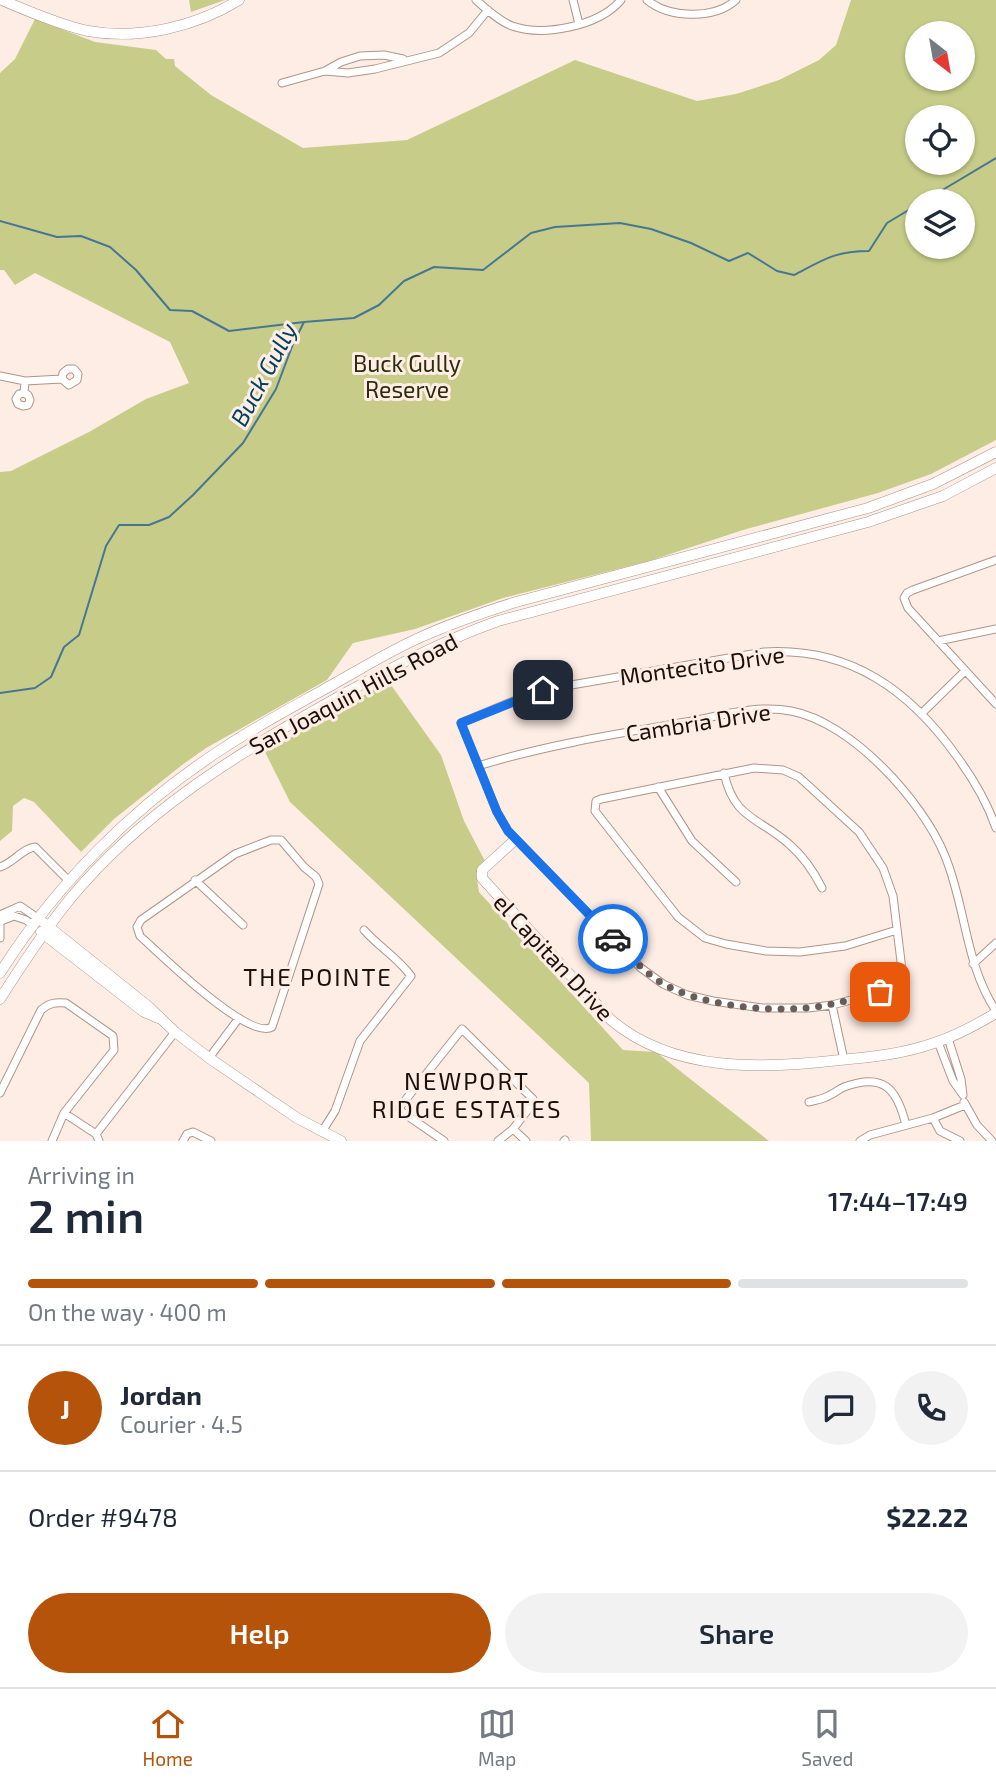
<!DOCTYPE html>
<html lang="en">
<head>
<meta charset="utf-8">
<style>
	body { margin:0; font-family:"Exo 2",sans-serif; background:#f2f2f3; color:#1f2937; height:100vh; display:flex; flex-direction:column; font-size:26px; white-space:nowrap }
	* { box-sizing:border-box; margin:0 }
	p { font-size:23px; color:#747a83 }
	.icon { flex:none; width:38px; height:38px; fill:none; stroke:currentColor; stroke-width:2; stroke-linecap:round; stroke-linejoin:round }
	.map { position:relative; height:1141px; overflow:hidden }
	.panel { display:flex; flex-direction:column; background:#fff; flex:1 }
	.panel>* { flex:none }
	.needle { width:46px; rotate:149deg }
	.fabs { position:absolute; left:905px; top:21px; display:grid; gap:14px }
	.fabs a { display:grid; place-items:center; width:70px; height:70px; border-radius:50%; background:#fff; box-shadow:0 2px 5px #0004; font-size:35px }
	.pin { position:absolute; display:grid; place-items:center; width:60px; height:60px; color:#fff; margin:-30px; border-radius:14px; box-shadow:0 4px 10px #0006 }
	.courier { position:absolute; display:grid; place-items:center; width:70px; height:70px; margin:-35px; border:5px solid #1a73e8; border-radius:50%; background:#fff; color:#222; box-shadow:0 2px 9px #0007 }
	.summary em { font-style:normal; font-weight:600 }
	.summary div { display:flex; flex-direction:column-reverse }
	.summary { display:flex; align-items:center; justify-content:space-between; height:119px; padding:0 28px }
	h1 { font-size:46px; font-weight:600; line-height:52px }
	.bar { display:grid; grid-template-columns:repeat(4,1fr); gap:10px 7px; align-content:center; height:84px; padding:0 28px }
	.bar i { height:9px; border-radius:5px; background:#e0e1e3 }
	.bar .active { background:#b45309 }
	.bar p { grid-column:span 4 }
	.line { display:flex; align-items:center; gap:18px; padding:0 28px; border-top:2px solid #e0e1e3 }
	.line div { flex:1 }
	.round { display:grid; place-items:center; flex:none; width:74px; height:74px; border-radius:37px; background:#f2f2f3 }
	.button { display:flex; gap:14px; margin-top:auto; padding:14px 28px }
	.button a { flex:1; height:80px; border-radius:42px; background:#b45309; color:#fff; font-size:28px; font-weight:600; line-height:80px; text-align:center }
	.button a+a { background:#f2f2f3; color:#1f2937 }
	.tabs { display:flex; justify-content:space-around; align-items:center; height:98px; border-top:2px solid #e0e1e3; background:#fff; font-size:19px; color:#747a83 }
	.tabs a { display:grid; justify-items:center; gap:4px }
	.tabs .active { color:#b45309 }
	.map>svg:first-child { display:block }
	.green { fill:#c7cd89; fill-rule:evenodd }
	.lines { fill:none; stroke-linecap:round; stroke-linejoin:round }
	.stream { stroke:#467694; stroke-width:2 }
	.street-casing { stroke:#af9588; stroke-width:9 }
	.secondary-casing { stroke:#af9588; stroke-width:11 }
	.street { stroke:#fff; stroke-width:7 }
	.secondary { stroke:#fff; stroke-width:10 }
	.done { stroke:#6a5d58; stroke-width:7; stroke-dasharray:0 12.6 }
	.route { stroke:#1a73e8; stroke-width:9 }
	.labels { text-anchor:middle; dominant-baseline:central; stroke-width:6; stroke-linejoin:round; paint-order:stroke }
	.park-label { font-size:23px; fill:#2b2d0b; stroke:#feede5 }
	.street-label { font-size:23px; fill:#1a100c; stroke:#feede5 }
	.water-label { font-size:24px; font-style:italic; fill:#024160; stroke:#feede5 }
	.neighbourhood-label { font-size:24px; letter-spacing:2px; fill:#1a100c; stroke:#feede5 }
</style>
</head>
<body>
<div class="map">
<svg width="996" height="1141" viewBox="0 0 996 1141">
	<rect width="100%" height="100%" fill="#feede5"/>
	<path class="green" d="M189,0H225L191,12Z
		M851,0H996V440L931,474L878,493L743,530L649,561L503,598L415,629L353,643L327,680L206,748L182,765L114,819L81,852L34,802L24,798L13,806L12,831L0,841V472L11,471L89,432L146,399L189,383L170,342L35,273L15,285L4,270H0V73L15,59L35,19L95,42L156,50L166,59H174L175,66L211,95L303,148L407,140L575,60L697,101L736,94L779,80L819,60L836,45ZM917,33H962V79H917ZM917,117H962V163H917ZM917,201H962V247H917Z
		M392,679L391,685L441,755L464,821L486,863L476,873L479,892L623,1050L656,1052L769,1141H591L589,1083L290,802L265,752Z"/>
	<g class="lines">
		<path class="stream" d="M924,201L996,158
			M0,221L57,237L81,236L110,247L136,270L170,310L192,311L229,331L304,322
			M0,693L35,688L51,677L64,647L79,635L106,546L119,525H149L169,517L193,495L243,443L276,389L293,344L304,322L354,318L379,305L404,281L434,267L483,270L531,233L555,227L620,223L651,229L691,243L729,261L748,253L777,271L794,275C823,260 835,251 869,251L887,223L917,205"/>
		<g class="street-casing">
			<path id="street" d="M476,0C486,9 499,21 512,26C544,37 599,26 621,0
				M573,0L579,24
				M647,0C669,18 714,20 736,0
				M325,71L348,73L375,69L439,53L469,33L488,10
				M282,83L325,71L341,62L360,56L384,55L403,59
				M0,376L25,381L62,379L69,385L77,380L78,374L74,369H68L63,373L62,379
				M24,393L28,395L30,400L28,405L23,406L18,404L16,399L19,394L24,393L25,381
				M996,560L913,590L907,593L904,598L908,608L996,704
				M938,641L996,629
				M922,713L965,671
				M478,766C546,745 616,734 686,722C720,716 757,704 791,711C851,722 923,801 945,856C966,907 965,964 996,1011
				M724,773C734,819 758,817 789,844C804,857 813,870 822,888
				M658,787L692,841L736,882
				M271,840H281L304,867L316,877L319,884L272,1027C248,1041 160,954 140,936L137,927L141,920L235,854Z
				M0,867C13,863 23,848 35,847L69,881
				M195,880L243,925
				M0,915L20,906L39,919
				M1,921L14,916L26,920L34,926
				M897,930L845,946L800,952L766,951L726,944L705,938L678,917L595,811L596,801L601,799L754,768L783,770L799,777L859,832L883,868L893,896L904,986L832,1005L808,1008H762L713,1001L687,995L663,984L641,968L508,831L497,812L461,723L523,697L548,689L764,652C850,647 910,690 958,758C974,780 987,802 996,828
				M0,938V919
				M973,964L996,943
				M832,1005L844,1060
				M938,1042L953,1081L963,1095L961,1079L948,1038
				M209,1058L239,1018
				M0,1093L41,1010C49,1003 55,1002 66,1003L113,1036L114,1050L64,1113L52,1141
				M809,1102C816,1100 824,1099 830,1095C835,1093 839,1089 844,1087C884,1072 897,1089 906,1125
				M964,1102L977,1125L992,1141
				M64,1113L96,1134L99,1141
				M933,1118L940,1131L960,1141
				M513,1129L526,1141
				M323,1130L335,1111L360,1041L411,976C398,958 379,947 364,930
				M96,1134L175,1032
				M183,1141L187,1134L193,1132L211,1141
				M444,1141L402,1112L399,1108L462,1029L533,1099V1103L513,1129L498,1141
				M564,1141L565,1140
				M860,1141L870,1135L933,1118L965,1105"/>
		</g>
		<g class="secondary-casing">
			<path id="secondary" d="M2,0C22,9 67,27 88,31C139,40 195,27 239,0
				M515,840L482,870V878L611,1020C674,1073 763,1069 840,1060C872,1057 903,1054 934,1043C956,1036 976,1025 996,1013
				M44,923L149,1007L175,1032L209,1058L297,1118L341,1141
				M41,932L144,1012L158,1018
				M0,973C57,883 134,806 222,749C255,727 289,709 323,690C356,672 387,652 421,637C452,623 484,612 516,602L868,508L933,484L996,452
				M0,999C22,965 44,931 70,899C141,813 235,755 331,701C386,671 439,642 498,621L868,522L943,496L996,468"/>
		</g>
		<use href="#street" class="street"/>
		<use href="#secondary" class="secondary"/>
	</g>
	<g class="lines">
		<path class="done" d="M613,939C628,954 642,970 660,982C698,1005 763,1012 806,1008C831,1006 856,998 880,992"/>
		<path class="route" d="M543,690L461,723L497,812L508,831L613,939"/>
	</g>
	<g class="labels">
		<g class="park-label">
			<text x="407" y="363">Buck Gully<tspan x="407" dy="26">Reserve</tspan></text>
		</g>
		<g class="street-label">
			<text transform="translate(702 665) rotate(-8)">Montecito Drive</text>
			<text transform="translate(353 693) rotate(-28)">San Joaquin Hills Road</text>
			<text transform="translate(698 722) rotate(-9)">Cambria Drive</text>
			<text transform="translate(554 957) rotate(47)">el Capitan Drive</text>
		</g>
		<g class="water-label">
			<text transform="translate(263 374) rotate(-62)">Buck Gully</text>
		</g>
		<g class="neighbourhood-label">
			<text x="318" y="976">THE POINTE</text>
			<text x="467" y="1080">NEWPORT<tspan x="467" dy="28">RIDGE ESTATES</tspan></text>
		</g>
	</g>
</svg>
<div class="fabs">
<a><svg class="needle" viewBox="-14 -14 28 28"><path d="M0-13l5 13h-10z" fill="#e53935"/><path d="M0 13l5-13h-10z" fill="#747a83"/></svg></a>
<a><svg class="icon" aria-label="locate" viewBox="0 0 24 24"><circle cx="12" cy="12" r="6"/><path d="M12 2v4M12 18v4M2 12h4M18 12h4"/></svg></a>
<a><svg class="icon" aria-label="layers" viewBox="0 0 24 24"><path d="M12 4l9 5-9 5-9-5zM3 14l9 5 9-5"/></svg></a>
</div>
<div class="pin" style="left:880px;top:992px;background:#ea580c"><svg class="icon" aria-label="bag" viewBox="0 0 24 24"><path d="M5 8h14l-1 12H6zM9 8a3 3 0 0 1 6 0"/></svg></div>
<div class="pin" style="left:543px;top:690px;background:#1f2937"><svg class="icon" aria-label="home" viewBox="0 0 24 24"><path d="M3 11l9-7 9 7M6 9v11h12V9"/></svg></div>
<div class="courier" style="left:613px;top:939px"><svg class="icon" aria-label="car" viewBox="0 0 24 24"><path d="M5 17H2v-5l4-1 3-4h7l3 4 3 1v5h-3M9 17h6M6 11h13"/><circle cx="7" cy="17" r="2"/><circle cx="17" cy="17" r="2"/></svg></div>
</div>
<section class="panel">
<div class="summary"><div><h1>2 min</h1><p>Arriving in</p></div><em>17:44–17:49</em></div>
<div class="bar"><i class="active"></i><i class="active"></i><i class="active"></i><i></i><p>On the way · 400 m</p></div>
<div class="line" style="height:126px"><b class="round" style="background:#b45309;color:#fff">J</b><div><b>Jordan</b><p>Courier · 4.5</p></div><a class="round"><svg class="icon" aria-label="chat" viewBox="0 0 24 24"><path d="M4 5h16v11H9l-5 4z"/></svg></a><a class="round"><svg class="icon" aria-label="phone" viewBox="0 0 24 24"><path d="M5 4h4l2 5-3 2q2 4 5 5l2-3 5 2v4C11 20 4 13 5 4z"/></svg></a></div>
<div class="line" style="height:91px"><div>Order #9478</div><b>$22.22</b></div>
<div class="button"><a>Help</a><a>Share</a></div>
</section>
<nav class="tabs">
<a class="active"><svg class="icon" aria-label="home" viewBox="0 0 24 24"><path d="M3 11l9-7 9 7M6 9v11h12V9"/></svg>Home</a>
<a><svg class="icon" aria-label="map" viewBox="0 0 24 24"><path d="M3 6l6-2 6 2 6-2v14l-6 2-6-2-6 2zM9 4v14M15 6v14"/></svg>Map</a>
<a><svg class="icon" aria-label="saved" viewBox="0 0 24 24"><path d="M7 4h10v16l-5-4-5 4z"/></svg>Saved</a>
</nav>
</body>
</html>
